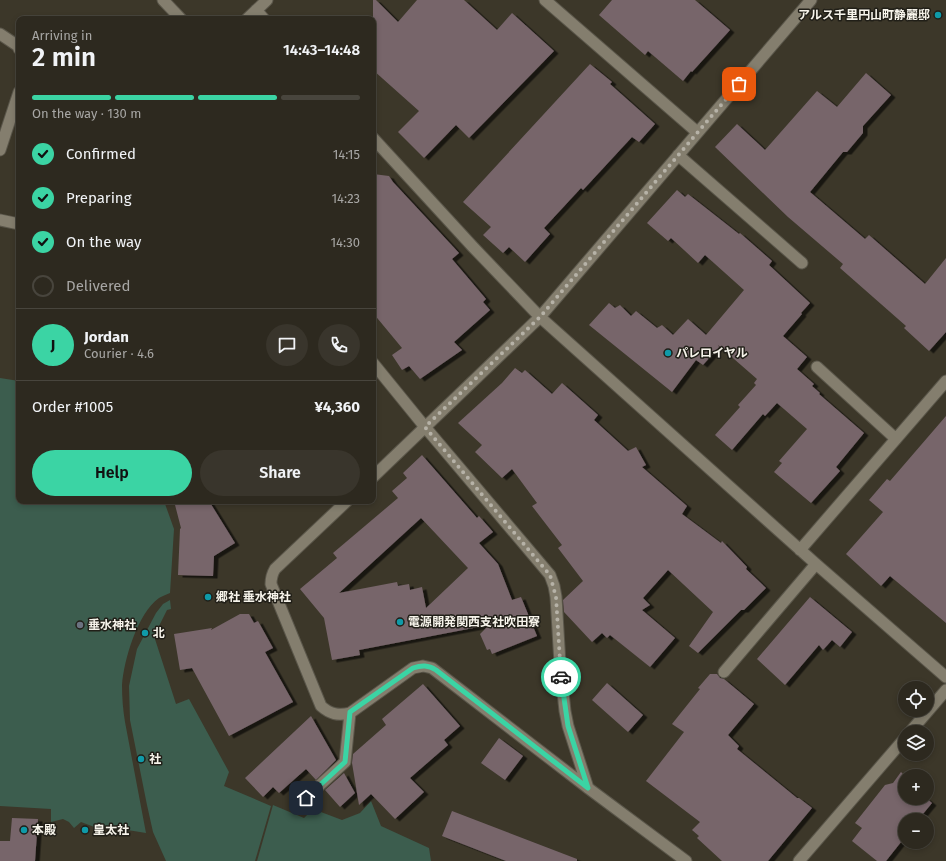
<!DOCTYPE html>
<html lang="en">
<head>
<meta charset="utf-8">
<style>
	body { margin:0; font-family:"Fira Sans","Noto Sans JP",sans-serif; background:#39352c; color:#f1f3f6; height:100vh; display:flex; flex-direction:column; font-size:15px; white-space:nowrap }
	* { box-sizing:border-box; margin:0 }
	p { font-size:13px; color:#a7a6a4 }
	.icon { flex:none; width:22px; height:22px; fill:none; stroke:currentColor; stroke-width:2; stroke-linecap:round; stroke-linejoin:round }
	.map { position:relative; flex:1; overflow:hidden }
	.details { position:absolute; left:16px; top:16px; width:360px; height:488px; display:flex; flex-direction:column; background:#2d291f; border-radius:8px; box-shadow:0 2px 6px #0003,0 0 0 1px #48453d }
	.details>* { flex:none }
	.tools { position:absolute; left:898px; top:681px; display:grid; gap:8px }
	.tools a { display:grid; place-items:center; width:36px; height:36px; border-radius:50%; background:#2d291f; box-shadow:0 2px 6px #0003,0 0 0 1px #48453d; font-size:20px }
	.pin { position:absolute; display:grid; place-items:center; width:34px; height:34px; color:#fff; margin:-17px; border-radius:8px; box-shadow:0 2px 6px #0006 }
	.courier { position:absolute; display:grid; place-items:center; width:40px; height:40px; margin:-20px; border:3px solid #3bd4a4; border-radius:50%; background:#fff; color:#222; box-shadow:0 1px 5px #0007 }
	.summary em { font-style:normal; font-weight:600 }
	.summary div { display:flex; flex-direction:column-reverse }
	.summary { display:flex; align-items:center; justify-content:space-between; height:68px; padding:0 16px }
	h1 { font-size:26px; font-weight:600; line-height:30px }
	.bar { display:grid; grid-template-columns:repeat(4,1fr); gap:6px 4px; align-content:center; height:48px; padding:0 16px }
	.bar i { height:5px; border-radius:3px; background:#48453d }
	.bar .on { background:#3bd4a4 }
	.bar p { grid-column:span 4 }
	.line { display:flex; align-items:center; gap:10px; padding:0 16px; border-top:1px solid #48453d }
	.line div { flex:1 }
	.round { display:grid; place-items:center; flex:none; width:42px; height:42px; border-radius:21px; background:#39352c }
	ol { padding:0 16px; list-style:none }
	li { display:flex; align-items:center; gap:12px; height:44px }
	li p { margin-inline-start:auto }
	li .icon { padding:4px; border-radius:50%; background:#3bd4a4; color:#111; stroke-width:4 }
	li:last-child { color:#a7a6a4 }
	li i { width:22px; height:22px; border:2px solid #48453d; border-radius:50% }
	.button { display:flex; gap:8px; margin-top:auto; padding:8px 16px }
	.button a { flex:1; height:46px; border-radius:24px; background:#3bd4a4; color:#111; font-size:16px; font-weight:600; line-height:46px; text-align:center }
	.button a+a { background:#39352c; color:#f1f3f6 }
	.map>svg:first-child { display:block }
	.green { fill:#3c5d4e }
	.building { fill:#77656b; fill-rule:evenodd; filter:url(#shadow) }
	.lines { fill:none; stroke-linecap:round; stroke-linejoin:round }
	.minor-casing { stroke:#5a564a; stroke-width:13 }
	.minor { stroke:#847e6e; stroke-width:11 }
	.done { stroke:#b6b2a7; stroke-width:4; stroke-dasharray:0 7.2 }
	.route { stroke:#3bd4a4; stroke-width:5 }
	.culture-dot { fill:#0f9aa8; stroke:#211f18; stroke-width:1.5 }
	.worship-dot { fill:#6b7280; stroke:#211f18; stroke-width:1.5 }
	.labels { text-anchor:middle; dominant-baseline:central; stroke-width:3; stroke-linejoin:round; paint-order:stroke }
	.poi-label { font-size:12px; font-weight:bold; fill:#f7f4eb; stroke:#211f18; text-anchor:start }
</style>
</head>
<body>
<div class="map">
<svg width="946" height="861" viewBox="0 0 946 861">
	<defs>
		<filter id="shadow"><feDropShadow dx="4.5" dy="2.5" stdDeviation="0" flood-color="#0009"/></filter>
	</defs>
	<rect width="100%" height="100%" fill="#3c3729"/>
	<path class="green" d="M0,378L19,381V501H164L174,529L170,593C166,595 162,596 159,598C137,614 124,660 122,685C122,698 123,710 125,722L146,833L109,827L97,828L81,822L74,828L69,822L63,819L51,822V809L0,806Z
		M170,600L171,609L167,610L154,636L176,704L189,699L229,772L224,786L271,806L255,861H166L153,832L147,805L130,720L129,686L137,649L156,613L163,604Z
		M371,801L381,826L429,848L431,861H257L273,805L304,818L313,809L342,820L360,813Z"/>
	<path class="building" d="M373,0H376L398,22L417,0H464L497,30L512,13L554,51L469,138L456,125L424,158L398,132L419,111L373,70Z
		M612,0H695L730,30L692,72L691,71L683,81L648,51L645,55L599,15Z
		M590,64L612,82L610,84L655,124L639,142L632,137L583,190L581,188L544,228L550,234L525,262L509,247L503,253L483,235L491,227L463,202Z
		M866,73L891,95L863,126V133L847,152H843L810,192L865,239L869,235L925,284L946,258V332L929,351L904,328L906,326L840,268L843,264L788,217L715,147L737,124L765,150L817,91L837,107Z
		M373,174L389,176L393,182L459,253L452,259L486,299L483,302L490,310L454,342L462,350L420,379L409,366L402,370L392,355L402,348L373,313Z
		M677,190L685,197L688,194L739,234L740,233L772,261L769,265L810,303L801,313L802,314L783,336L807,357L797,369L814,384L812,386L820,393L819,394L864,433L836,467L840,471L811,503L774,472L782,463L779,461L807,429L777,403L765,416L763,414L732,450L715,435L740,407L738,405L756,385L754,383L757,379L718,345L719,347L703,365L696,360L672,392L589,325L609,303L615,308L620,305L631,316L636,311L657,328L662,325L673,335L688,319L706,335L744,290L705,255L698,263L671,238L668,241L647,223Z
		M515,368L522,373L525,370L552,394L562,383L598,415L594,420L628,451L636,447L646,465L642,467L687,506L682,514L721,543L722,541L747,567L746,569L766,588L744,610H741L698,653L689,646L713,612L668,570L643,598L650,605L642,610L675,638L650,667L610,635L607,638L602,633L592,642L564,612L563,600L583,581L558,548L562,545L532,506L537,503L512,469L502,478L475,452L482,445L458,423L502,383Z
		M946,416V623L890,576L881,586L846,554L883,512L869,500L887,479L890,481Z
		M422,455L477,518L479,516L493,532L479,543L498,564L512,600L521,597L537,636L492,654L490,649L487,650L480,634L489,625L359,650L360,655L332,660L324,618L300,589L337,558L333,553L398,498L392,491L407,478L403,473ZM421,518L468,568L426,608L422,587L410,590L409,584L398,586L397,582L339,593Z
		M174,501H209L235,543L214,556L213,576L178,575L180,529L181,528Z
		M810,597L852,632L840,647L832,640L823,650L819,645L785,685L757,659Z
		M240,614H249L254,623L258,621L273,648L265,652L293,702L229,736L192,668L180,670L174,634L212,628L211,630Z
		M710,674H717L720,678L724,679L754,704L728,735L739,746L737,749L797,798H799L812,808L768,861H722L697,838L699,836L692,830L700,822L646,781L684,732L672,724L700,689L698,688Z
		M607,683L643,715L628,732L592,700Z
		M423,684L460,726L444,740L448,745L410,778L424,792L395,819L371,794L359,805L352,763L353,754L386,725L382,719Z
		M311,716L336,760L316,780L306,769L279,793L273,787L263,797L245,778Z
		M499,738L523,756L505,780L481,763Z
		M901,772L905,776V798H926L932,803L918,820H905V837L886,861H877L852,841L862,828L855,823L885,785L893,783Z
		M344,773L355,793L340,807L325,790Z
		M452,811L577,859V861H506L442,836Z
		M12,818L38,819L35,861H0V841H10Z"/>
	<g class="lines">
		<g class="minor-casing">
			<path id="minor" d="M163,0L181,19
				M545,0L697,132
				M256,10L264,19
				M247,19L267,0
				M0,34L18,46L19,49
				M373,138L473,247L540,317L816,564L946,677
				M0,150L19,92
				M678,155L802,263
				M0,220L19,224
				M373,363L425,427L550,575L554,586L556,597L560,664L565,711L568,726L588,788
				M817,367L896,439
				M373,477L540,317L811,0
				M347,501L275,569C272,574 271,578 271,584L321,706C330,714 338,716 350,713L413,668L423,666L432,668L588,788L686,861
				M800,550L946,381
				M724,672L816,564
				M910,732L946,690
				M296,807L345,762L350,713
				M799,861L905,738"/>
		</g>
		<use href="#minor" class="minor"/>
	</g>
	<g class="lines">
		<path class="done" d="M561,677L556,597L550,575L425,427L540,317L739,84"/>
		<path class="route" d="M306,798L345,762L350,712L413,668C422,665 428,665 436,670L588,788L568,726L561,677"/>
	</g>
	<g class="culture-dot">
		<circle cx="938" cy="15" r="4"/>
		<circle cx="668" cy="353" r="4"/>
		<circle cx="208" cy="597" r="4"/>
		<circle cx="400" cy="622" r="4"/>
		<circle cx="145" cy="633" r="4"/>
		<circle cx="141" cy="759" r="4"/>
		<circle cx="24" cy="830" r="4"/>
		<circle cx="85" cy="830" r="4"/>
	</g>
	<circle class="worship-dot" cx="80" cy="625" r="4"/>
	<g class="labels">
		<g class="poi-label">
			<text x="930" y="15" text-anchor="end">アルス千里円山町静麗邸</text>
			<text x="676" y="353">パレロイヤル</text>
			<text x="216" y="597">郷社 垂水神社</text>
			<text x="408" y="622">電源開発関西支社吹田寮</text>
			<text x="88" y="625">垂水神社</text>
			<text x="153" y="633">北</text>
			<text x="149" y="759">社</text>
			<text x="32" y="830">本殿</text>
			<text x="93" y="830">皇太社</text>
		</g>
	</g>
</svg>
<div class="tools">
<a><svg class="icon" aria-label="locate" viewBox="0 0 24 24"><circle cx="12" cy="12" r="6"/><path d="M12 2v4M12 18v4M2 12h4M18 12h4"/></svg></a>
<a><svg class="icon" aria-label="layers" viewBox="0 0 24 24"><path d="M12 4l9 5-9 5-9-5zM3 14l9 5 9-5"/></svg></a>
<a>+</a>
<a>−</a>
</div>
<div class="pin" style="left:739px;top:84px;background:#ea580c"><svg class="icon" aria-label="bag" viewBox="0 0 24 24"><path d="M5 8h14l-1 12H6zM9 8a3 3 0 0 1 6 0"/></svg></div>
<div class="pin" style="left:306px;top:798px;background:#1f2937"><svg class="icon" aria-label="home" viewBox="0 0 24 24"><path d="M3 11l9-7 9 7M6 9v11h12V9"/></svg></div>
<div class="courier" style="left:561px;top:677px"><svg class="icon" aria-label="car" viewBox="0 0 24 24"><path d="M5 17H2v-5l4-1 3-4h7l3 4 3 1v5h-3M9 17h6M6 11h13"/><circle cx="7" cy="17" r="2"/><circle cx="17" cy="17" r="2"/></svg></div>
<section class="details">
<div class="summary"><div><h1>2 min</h1><p>Arriving in</p></div><em>14:43–14:48</em></div>
<div class="bar"><i class="on"></i><i class="on"></i><i class="on"></i><i></i><p>On the way · 130 m</p></div>
<ol>
<li><svg class="icon" aria-label="check" viewBox="0 0 24 24"><path d="M5 12l5 5 9-10"/></svg>Confirmed<p>14:15</p></li>
<li><svg class="icon" aria-label="check" viewBox="0 0 24 24"><path d="M5 12l5 5 9-10"/></svg>Preparing<p>14:23</p></li>
<li><svg class="icon" aria-label="check" viewBox="0 0 24 24"><path d="M5 12l5 5 9-10"/></svg>On the way<p>14:30</p></li>
<li><i></i>Delivered</li>
</ol>
<div class="line" style="height:72px"><b class="round" style="background:#3bd4a4;color:#111">J</b><div><b>Jordan</b><p>Courier · 4.6</p></div><a class="round"><svg class="icon" aria-label="chat" viewBox="0 0 24 24"><path d="M4 5h16v11H9l-5 4z"/></svg></a><a class="round"><svg class="icon" aria-label="phone" viewBox="0 0 24 24"><path d="M5 4h4l2 5-3 2q2 4 5 5l2-3 5 2v4C11 20 4 13 5 4z"/></svg></a></div>
<div class="line" style="height:52px"><div>Order #1005</div><b>¥4,360</b></div>
<div class="button"><a>Help</a><a>Share</a></div>
</section>
</div>
</body>
</html>
